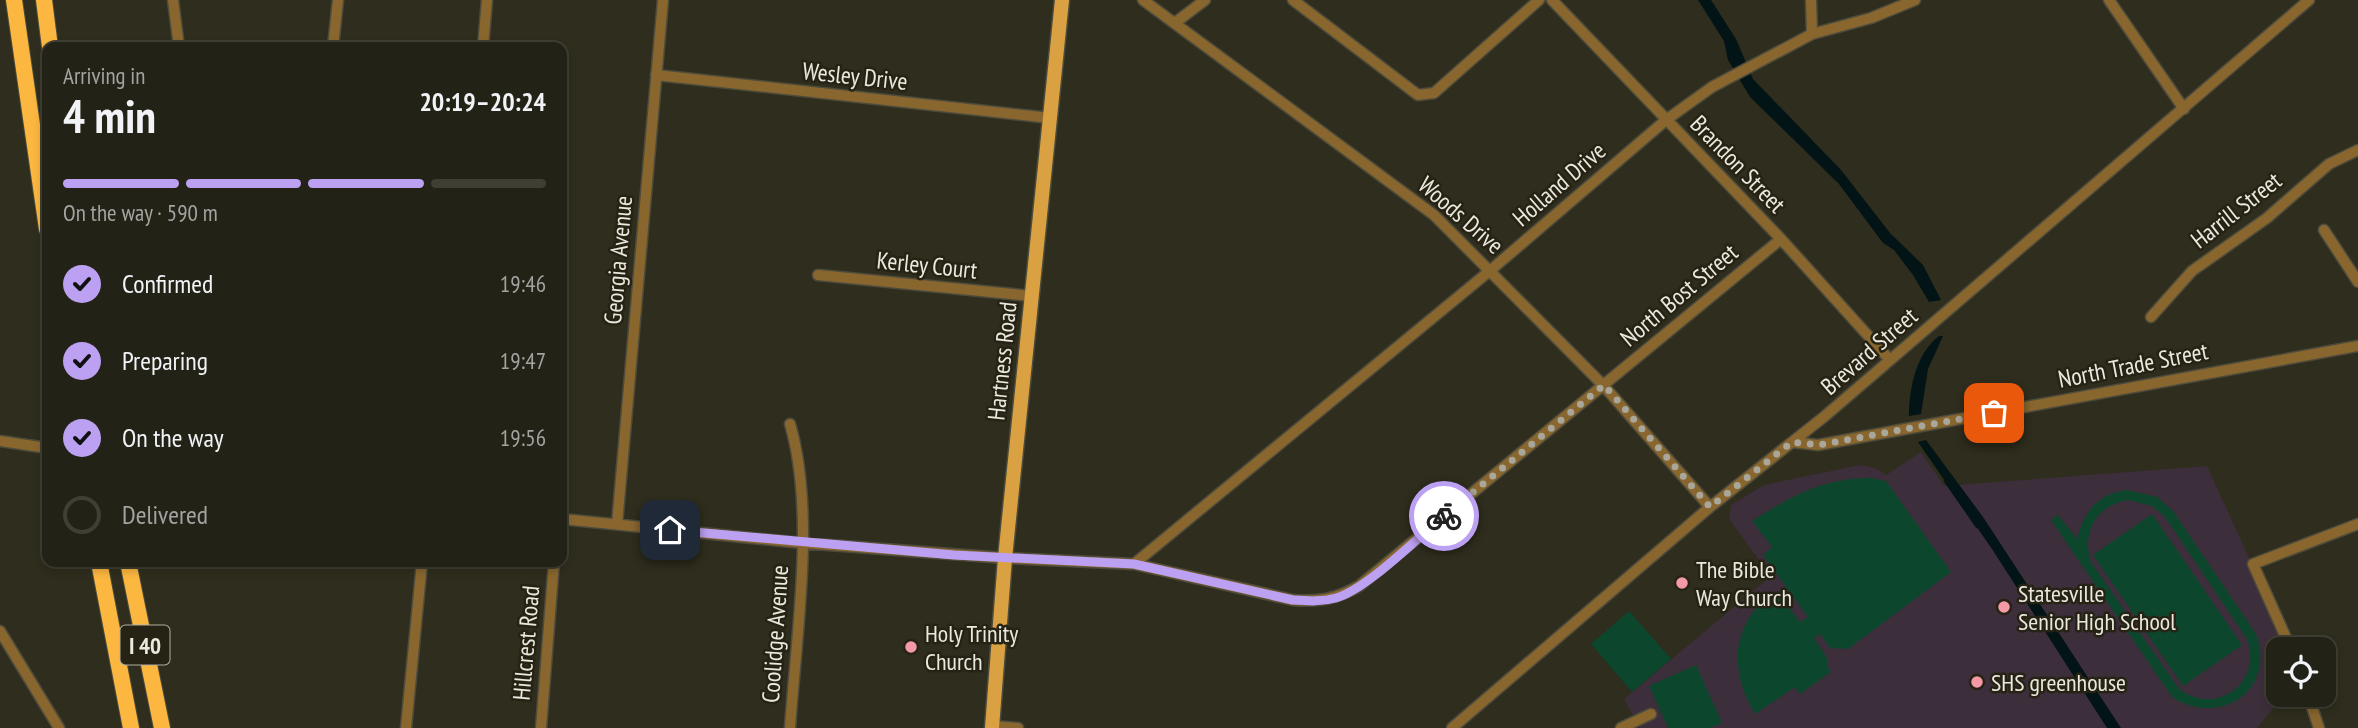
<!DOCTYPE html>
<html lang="en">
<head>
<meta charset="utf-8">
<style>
	body { margin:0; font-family:"PT Sans Narrow",sans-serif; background:#2b2a1f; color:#f1f3f6; height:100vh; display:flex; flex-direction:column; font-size:26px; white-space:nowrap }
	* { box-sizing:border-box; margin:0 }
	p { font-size:23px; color:#a3a4a1 }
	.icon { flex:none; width:38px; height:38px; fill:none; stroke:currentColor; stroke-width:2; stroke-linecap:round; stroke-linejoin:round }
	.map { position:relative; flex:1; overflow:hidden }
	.side { position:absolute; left:42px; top:42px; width:525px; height:525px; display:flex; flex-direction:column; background:#232216; border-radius:14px; box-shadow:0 4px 10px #0003,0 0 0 2px #403f35 }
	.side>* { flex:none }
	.fabs { position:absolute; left:2266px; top:637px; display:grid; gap:14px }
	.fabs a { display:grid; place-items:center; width:70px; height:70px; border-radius:14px; background:#232216; box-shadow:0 4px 10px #0003,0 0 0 2px #403f35; font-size:35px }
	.pin { position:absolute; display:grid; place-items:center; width:60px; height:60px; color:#fff; margin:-30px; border-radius:14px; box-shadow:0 4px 10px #0006 }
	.courier { position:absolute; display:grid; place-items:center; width:70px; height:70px; margin:-35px; border:5px solid #bca0f2; border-radius:50%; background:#fff; color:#222; box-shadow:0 2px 9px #0007 }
	.overview em { font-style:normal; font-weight:800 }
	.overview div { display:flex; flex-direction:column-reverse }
	.overview { display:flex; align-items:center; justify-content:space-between; height:119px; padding:0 21px }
	h1 { font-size:46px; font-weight:800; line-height:52px }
	.bar { display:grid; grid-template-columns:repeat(4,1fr); gap:10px 7px; align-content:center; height:84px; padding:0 21px }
	.bar i { height:9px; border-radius:5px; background:#403f35 }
	.bar .current { background:#bca0f2 }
	.bar p { grid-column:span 4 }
	ol { padding:0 21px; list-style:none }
	li { display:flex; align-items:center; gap:21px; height:77px }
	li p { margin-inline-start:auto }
	li .icon { padding:7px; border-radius:50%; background:#bca0f2; color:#111; stroke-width:4 }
	li:last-child { color:#a3a4a1 }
	li i { width:38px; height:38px; border:4px solid #403f35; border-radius:50% }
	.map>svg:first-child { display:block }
	.education { fill:#3d2e3b }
	.green { fill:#0c472d; fill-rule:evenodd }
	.water { fill:#021415 }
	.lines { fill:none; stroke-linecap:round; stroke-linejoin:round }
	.stream { stroke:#021415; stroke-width:2.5 }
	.minor-casing { stroke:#4d4b3c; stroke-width:13 }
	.major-casing { stroke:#4d4b3c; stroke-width:17 }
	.highway-casing { stroke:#4d4b3c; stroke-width:18 }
	.minor { stroke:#88662e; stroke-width:10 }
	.major { stroke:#d9a142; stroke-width:14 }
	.highway { stroke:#fbb73f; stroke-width:16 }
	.done { stroke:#a9a79b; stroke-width:7; stroke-dasharray:0 12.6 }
	.route { stroke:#bca0f2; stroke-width:9 }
	.poi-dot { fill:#f49aa6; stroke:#262314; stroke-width:2.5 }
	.labels { text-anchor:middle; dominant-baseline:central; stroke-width:5; stroke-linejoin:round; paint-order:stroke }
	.shield { fill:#262314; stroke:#b0aea2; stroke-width:2 }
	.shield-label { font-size:23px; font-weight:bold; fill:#ebe9df }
	.street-label { font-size:24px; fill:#ebe9df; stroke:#262314 }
	.poi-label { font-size:24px; fill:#ebe9df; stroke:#262314; text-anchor:start }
</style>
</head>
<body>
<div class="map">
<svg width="2358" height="728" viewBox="0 0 2358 728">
	<rect width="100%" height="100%" fill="#2f2d1d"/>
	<path class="education" d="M1921,452L1944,486L2207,466L2291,649H2278V695H2284L2257,728H1640L1624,699L1771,576L1729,519L1731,505L1764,485L1860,465L1876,468L1886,475Z"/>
	<path class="green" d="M1871,478L1886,481L1951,572L1848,649L1830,648L1820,634L1814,638L1827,658V666L1831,672L1800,694L1795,687L1755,714C1728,670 1731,621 1776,591L1800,622L1808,617L1763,555L1772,547L1752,521C1791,496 1823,478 1871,478Z
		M2127,490L2157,497L2173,511L2256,634C2277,690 2220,728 2172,697L2051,520L2058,515L2077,539C2084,511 2098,494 2127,490ZM2128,500L2152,506L2165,517L2247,639C2263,682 2217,717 2179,689L2091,562C2081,532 2097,505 2128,500Z
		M2152,514L2242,645L2183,686L2093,555Z
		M1629,611L1671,659L1632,692L1591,644Z
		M1696,665L1722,723L1710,728H1668L1649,686Z"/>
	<path class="water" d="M1698,0H1711L1736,39L1753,79L1841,170L1890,233L1923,265L1941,300L1929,302L1913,275L1894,250L1883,243L1839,184L1750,97L1728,60L1724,41Z
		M1939,336H1943L1928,369L1921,414L1909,416C1909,389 1916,353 1939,336Z
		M1926,440L1983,517L2121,728H2107L1992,549L1918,442Z"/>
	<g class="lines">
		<path class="stream" d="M1945,481L1977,527"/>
		<g class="minor-casing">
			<path id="minor" d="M173,0L179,47
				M1143,0L1434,215L1603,385L1710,507
				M1293,0L1418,95L1434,93L1539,0
				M1552,0L1781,239L1890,360
				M1811,0L1812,34
				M2109,0L2184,109
				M1176,22L1205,0
				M333,47L338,0
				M483,47L487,0
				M656,75L1050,118
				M2324,230L2358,282
				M818,275L1032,296
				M2151,317L2192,271L2267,218L2329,164L2358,150
				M790,424C816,513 796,636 790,728
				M0,441L47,448
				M1792,442L1818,445L2358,346
				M562,519L802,543L1005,558L1134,564L1293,600C1319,602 1336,599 1359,586L1781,239
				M617,524L663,0
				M1134,564L1492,269L1666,120L1712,87L1812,34L1871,18L1915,0
				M0,631L59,728
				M2291,649L2253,564L2358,524
				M2308,695L2319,728
				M992,726L1018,728
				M406,728L422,562
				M541,728L554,562
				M1452,728L1710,507L1825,416L2309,0
				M1621,728L1651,714"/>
		</g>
		<g class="major-casing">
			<path id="major" d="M992,728L1005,558L1062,0"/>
		</g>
		<g class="highway-casing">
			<path id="highway" d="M14,0L47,229
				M44,0L50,47
				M99,562L131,728
				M128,562L162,728"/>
		</g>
		<use href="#minor" class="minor"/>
		<use href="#major" class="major"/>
		<use href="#highway" class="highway"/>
	</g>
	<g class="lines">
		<path class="done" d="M1444,516L1604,385L1710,507L1792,442L1818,445L1994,413"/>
		<path class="route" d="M670,530L954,555L1134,564L1293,600C1308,601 1321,602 1336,598C1367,589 1417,538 1444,516"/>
	</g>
	<g class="poi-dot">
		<circle cx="1682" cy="583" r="7"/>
		<circle cx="2004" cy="607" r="7"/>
		<circle cx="911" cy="647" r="7"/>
		<circle cx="1977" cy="682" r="7"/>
	</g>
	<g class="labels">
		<rect class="shield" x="120.5" y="625.5" width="49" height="39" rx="5"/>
		<g class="shield-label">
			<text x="145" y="645">I 40</text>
		</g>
		<g class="street-label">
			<text transform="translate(855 76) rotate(6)">Wesley Drive</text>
			<text transform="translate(1738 164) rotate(46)">Brandon Street</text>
			<text transform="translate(1559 184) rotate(-41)">Holland Drive</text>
			<text transform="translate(2236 210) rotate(-38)">Harrill Street</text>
			<text transform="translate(1461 215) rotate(41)">Woods Drive</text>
			<text transform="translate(618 260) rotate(-85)">Georgia Avenue</text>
			<text transform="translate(927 265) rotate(6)">Kerley Court</text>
			<text transform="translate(1679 295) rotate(-40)">North Bost Street</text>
			<text transform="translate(1869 351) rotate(-41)">Brevard Street</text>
			<text transform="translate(1002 361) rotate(-84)">Hartness Road</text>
			<text transform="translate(2133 365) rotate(-11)">North Trade Street</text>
			<text transform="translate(775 634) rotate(-86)">Coolidge Avenue</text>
			<text transform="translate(526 643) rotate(-85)">Hillcrest Road</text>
		</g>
		<g class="poi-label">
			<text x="1696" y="569">The Bible<tspan x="1696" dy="28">Way Church</tspan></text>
			<text x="2018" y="593">Statesville<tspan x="2018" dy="28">Senior High School</tspan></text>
			<text x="925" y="633">Holy Trinity<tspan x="925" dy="28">Church</tspan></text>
			<text x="1991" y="682">SHS greenhouse</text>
		</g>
	</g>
</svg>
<div class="fabs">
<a><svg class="icon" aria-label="locate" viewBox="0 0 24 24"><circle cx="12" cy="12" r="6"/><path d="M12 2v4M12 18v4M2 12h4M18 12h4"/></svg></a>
</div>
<div class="pin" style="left:1994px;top:413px;background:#ea580c"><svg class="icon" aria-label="bag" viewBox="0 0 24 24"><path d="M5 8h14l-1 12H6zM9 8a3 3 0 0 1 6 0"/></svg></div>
<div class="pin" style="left:670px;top:530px;background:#1f2937"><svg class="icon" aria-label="home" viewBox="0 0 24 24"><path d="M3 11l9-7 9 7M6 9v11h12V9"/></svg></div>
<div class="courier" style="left:1444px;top:516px"><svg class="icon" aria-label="bike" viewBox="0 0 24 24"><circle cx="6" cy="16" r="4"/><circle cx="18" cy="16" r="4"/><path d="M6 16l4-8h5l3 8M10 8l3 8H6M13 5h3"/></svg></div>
<section class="side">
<div class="overview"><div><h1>4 min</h1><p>Arriving in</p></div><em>20:19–20:24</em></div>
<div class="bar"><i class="current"></i><i class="current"></i><i class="current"></i><i></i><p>On the way · 590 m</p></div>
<ol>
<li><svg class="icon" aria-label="check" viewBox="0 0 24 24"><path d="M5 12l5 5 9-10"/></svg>Confirmed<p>19:46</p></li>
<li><svg class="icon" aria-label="check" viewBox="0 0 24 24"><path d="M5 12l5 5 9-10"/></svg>Preparing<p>19:47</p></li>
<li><svg class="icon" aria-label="check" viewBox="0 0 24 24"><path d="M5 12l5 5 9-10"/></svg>On the way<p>19:56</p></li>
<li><i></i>Delivered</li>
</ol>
</section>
</div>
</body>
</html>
